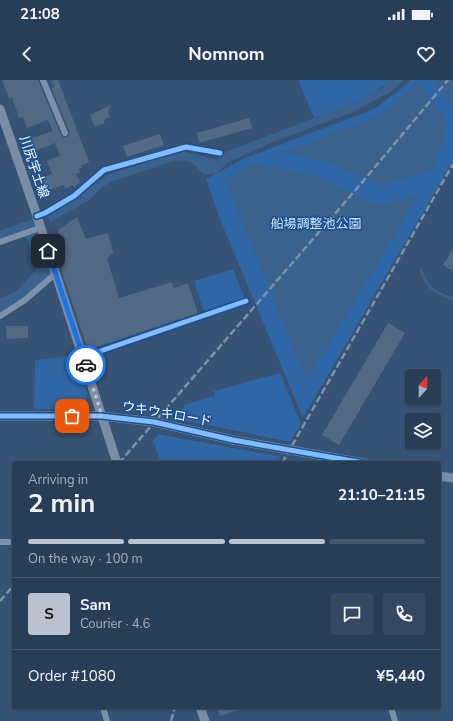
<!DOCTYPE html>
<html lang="en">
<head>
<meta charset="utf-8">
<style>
	body { margin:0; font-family:"Nunito Sans","Noto Sans JP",sans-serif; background:#344961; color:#f1f3f6; height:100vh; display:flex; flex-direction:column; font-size:15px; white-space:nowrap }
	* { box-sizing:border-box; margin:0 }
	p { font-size:13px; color:#a5aeba }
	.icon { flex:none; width:22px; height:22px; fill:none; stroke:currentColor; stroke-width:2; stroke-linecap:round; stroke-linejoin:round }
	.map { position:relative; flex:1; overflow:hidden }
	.side { position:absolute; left:12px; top:381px; width:429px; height:248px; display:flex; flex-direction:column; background:#283e57; border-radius:4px; box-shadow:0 1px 3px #0004,0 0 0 1px #44576d }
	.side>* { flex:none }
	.needle { width:26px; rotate:21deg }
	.fabs { position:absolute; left:405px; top:289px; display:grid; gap:8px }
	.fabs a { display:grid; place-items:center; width:36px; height:36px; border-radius:4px; background:#283e57; box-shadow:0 1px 3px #0004,0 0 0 1px #44576d; font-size:20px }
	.pin { position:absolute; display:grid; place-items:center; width:34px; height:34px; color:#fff; margin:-17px; border-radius:8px; box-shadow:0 2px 6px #0006 }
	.courier { position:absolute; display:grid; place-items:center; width:40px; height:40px; margin:-20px; border:3px solid #1a73e8; border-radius:50%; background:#fff; color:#222; box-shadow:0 1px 5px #0007 }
	.head em { font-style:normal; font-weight:700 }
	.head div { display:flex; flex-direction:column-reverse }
	.head { display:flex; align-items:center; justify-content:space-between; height:68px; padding:0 16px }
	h1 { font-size:26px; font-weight:700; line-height:30px }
	.bar { display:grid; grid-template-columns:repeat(4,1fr); gap:6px 4px; align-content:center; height:48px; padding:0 16px }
	.bar i { height:5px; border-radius:3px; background:#44576d }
	.bar .on { background:#b9c2ce }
	.bar p { grid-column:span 4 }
	.line { display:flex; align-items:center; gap:10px; padding:0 16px; border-top:1px solid #44576d }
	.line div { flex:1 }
	.round { display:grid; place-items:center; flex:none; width:42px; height:42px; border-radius:4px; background:#344961 }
	.status { display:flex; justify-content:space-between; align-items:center; height:28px; padding:0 20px; background:#283e57; direction:ltr }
	.status svg { height:11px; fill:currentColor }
	header { display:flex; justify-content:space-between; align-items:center; height:52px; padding:0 16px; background:#283e57; font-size:18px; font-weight:700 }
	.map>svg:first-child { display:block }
	.green { fill:#2f66a5 }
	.water { fill:#3b618d }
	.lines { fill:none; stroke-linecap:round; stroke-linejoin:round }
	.stream { stroke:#3b618d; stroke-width:2.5 }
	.river { stroke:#3b618d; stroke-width:14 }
	.building { fill:#526984 }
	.street { stroke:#7d92a8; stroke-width:6 }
	.secondary { stroke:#798da4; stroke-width:9 }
	.rail { stroke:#7e92a7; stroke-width:2.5; stroke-dasharray:7 3; stroke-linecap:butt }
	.secondary-bridge { stroke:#798da4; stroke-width:9 }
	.cycleway-casing { stroke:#1b4f8f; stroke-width:8 }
	.cycleway { stroke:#80bcff; stroke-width:5 }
	.done { stroke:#b9c2ce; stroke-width:4; stroke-dasharray:0 7.2 }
	.route { stroke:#1a73e8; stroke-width:5 }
	.labels { text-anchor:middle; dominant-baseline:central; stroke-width:3; stroke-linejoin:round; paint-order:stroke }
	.street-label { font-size:13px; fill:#fff; stroke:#1b4f8f }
	.park-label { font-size:13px; fill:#cfe3fa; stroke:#1b4f8f }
</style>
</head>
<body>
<div class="status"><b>21:08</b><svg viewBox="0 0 49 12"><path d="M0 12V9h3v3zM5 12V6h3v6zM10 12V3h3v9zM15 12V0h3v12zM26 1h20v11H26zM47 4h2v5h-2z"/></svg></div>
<header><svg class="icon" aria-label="back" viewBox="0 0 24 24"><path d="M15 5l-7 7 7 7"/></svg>Nomnom<svg class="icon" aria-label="heart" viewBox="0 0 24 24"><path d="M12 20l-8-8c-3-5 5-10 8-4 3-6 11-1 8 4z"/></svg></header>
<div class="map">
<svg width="453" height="641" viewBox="0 0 453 641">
	<rect width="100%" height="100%" fill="#365274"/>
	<path class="green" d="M298,0H392L359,22L314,38Z
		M410,0H453V81L303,338L219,137L206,99L243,79L374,29L407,4Z
		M233,189L245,219L204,233L194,201Z
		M75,276C80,290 99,327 75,329H34L35,280Z
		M280,293L301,344L290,362L174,338L186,324L215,316L214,311Z
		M158,354L281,377L278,383H161L153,361Z"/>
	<path class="water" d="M391,0H403L391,12L351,33L275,61L227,83L217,93L204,95C193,83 191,79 174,81L111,102L102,107L88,121L50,142L48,136L74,120L107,95L182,71L217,80L226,72L355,22L382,8Z
		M434,0H453V26Z
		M418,2L448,43L433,90L386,104H377L328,82L280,71L297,68L323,56L362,43L383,33Z
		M248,84L257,85L321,97L370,123L380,125L402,119L418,116L307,300L226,103L240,89Z"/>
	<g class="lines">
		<path class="stream" d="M421,189C426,209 435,212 453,219"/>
		<path class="river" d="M0,158L34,146
			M0,226L20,217L33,204L45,190L33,155"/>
	</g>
	<path class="building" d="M2,0H38L61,55L63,57H66L69,55V51L51,8L54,7L51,0H58L89,82L81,86L82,88L79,89L80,92L76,94L80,102L74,108L73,105L65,109L64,105L46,111L47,113L39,116L36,108L44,104L42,98L52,94L47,81L60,76L55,63L31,73L26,60L53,51L48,40L27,48L23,37L19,38L12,17L9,19Z
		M111,25L108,33L110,37L105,39L104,43L95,47L90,35Z
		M249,38L252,48L199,63L197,53Z
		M160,54L164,65L127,77L123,66Z
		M77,137L86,159L108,153L113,173L107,178L119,218L172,202L174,208L188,203L198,233L88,270L55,171L63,167L58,150Z
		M453,169V191L443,185Z
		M388,243L405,253L339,365L322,355Z
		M6,246H28V258L7,259Z
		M216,627H243V628L220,636Z"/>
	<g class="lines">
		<path class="street" d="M43,0L65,53
			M37,136L45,133L74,116L104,90L186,67L220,73
			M0,162L40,148
			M0,236L25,220L55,194
			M83,277L246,221
			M0,462H14
			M103,627L107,641
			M391,627L395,641"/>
		<path class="secondary" d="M0,29L37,136L117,383
			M0,336H101L154,342L233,360
			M439,396L453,398
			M200,627L205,641"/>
		<path class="rail" d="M119,383L359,106L448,0
			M282,383L453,84
			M0,521L14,505
			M171,641L175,627"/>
		<path class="secondary-bridge" d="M233,360L364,383"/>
		<g class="cycleway-casing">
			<path id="cycleway" d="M37,136L45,133L74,116L104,90L186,67L220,73
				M83,277L246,221
				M0,336H101L154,342L233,360L364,383"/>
		</g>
		<use href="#cycleway" class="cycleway"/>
	</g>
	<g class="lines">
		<path class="done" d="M72,336H102L86,285"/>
		<path class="route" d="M48,171L86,285"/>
	</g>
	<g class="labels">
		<g class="street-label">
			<text transform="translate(34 87) rotate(71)">川尻宇土線</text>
			<text transform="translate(167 334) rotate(10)">ウキウキロード</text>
		</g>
		<g class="park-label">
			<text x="316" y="144">船場調整池公園</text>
		</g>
	</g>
</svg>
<div class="fabs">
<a><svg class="needle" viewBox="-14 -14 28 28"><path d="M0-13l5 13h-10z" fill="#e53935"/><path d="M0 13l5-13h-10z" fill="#a5aeba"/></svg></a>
<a><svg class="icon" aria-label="layers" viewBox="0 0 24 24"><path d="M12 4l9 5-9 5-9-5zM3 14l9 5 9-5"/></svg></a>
</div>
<div class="pin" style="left:72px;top:336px;background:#ea580c"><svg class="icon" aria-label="bag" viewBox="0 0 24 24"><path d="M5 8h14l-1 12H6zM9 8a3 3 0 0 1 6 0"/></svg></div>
<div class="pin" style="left:48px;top:171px;background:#1f2937"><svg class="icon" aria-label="home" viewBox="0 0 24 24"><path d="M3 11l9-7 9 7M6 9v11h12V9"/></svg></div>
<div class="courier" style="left:86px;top:285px"><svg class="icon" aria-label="car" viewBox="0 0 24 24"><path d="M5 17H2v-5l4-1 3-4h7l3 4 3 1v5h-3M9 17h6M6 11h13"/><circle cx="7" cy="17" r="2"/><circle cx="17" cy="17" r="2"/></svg></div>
<section class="side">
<div class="head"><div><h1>2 min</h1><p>Arriving in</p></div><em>21:10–21:15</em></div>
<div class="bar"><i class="on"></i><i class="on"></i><i class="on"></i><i></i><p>On the way · 100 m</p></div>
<div class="line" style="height:72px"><b class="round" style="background:#b9c2ce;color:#111">S</b><div><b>Sam</b><p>Courier · 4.6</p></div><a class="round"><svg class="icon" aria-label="chat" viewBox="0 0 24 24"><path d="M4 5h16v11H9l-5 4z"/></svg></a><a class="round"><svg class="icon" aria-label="phone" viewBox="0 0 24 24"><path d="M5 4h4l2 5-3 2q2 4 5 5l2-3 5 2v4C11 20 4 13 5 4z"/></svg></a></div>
<div class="line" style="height:52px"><div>Order #1080</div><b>¥5,440</b></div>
</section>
</div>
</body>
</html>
